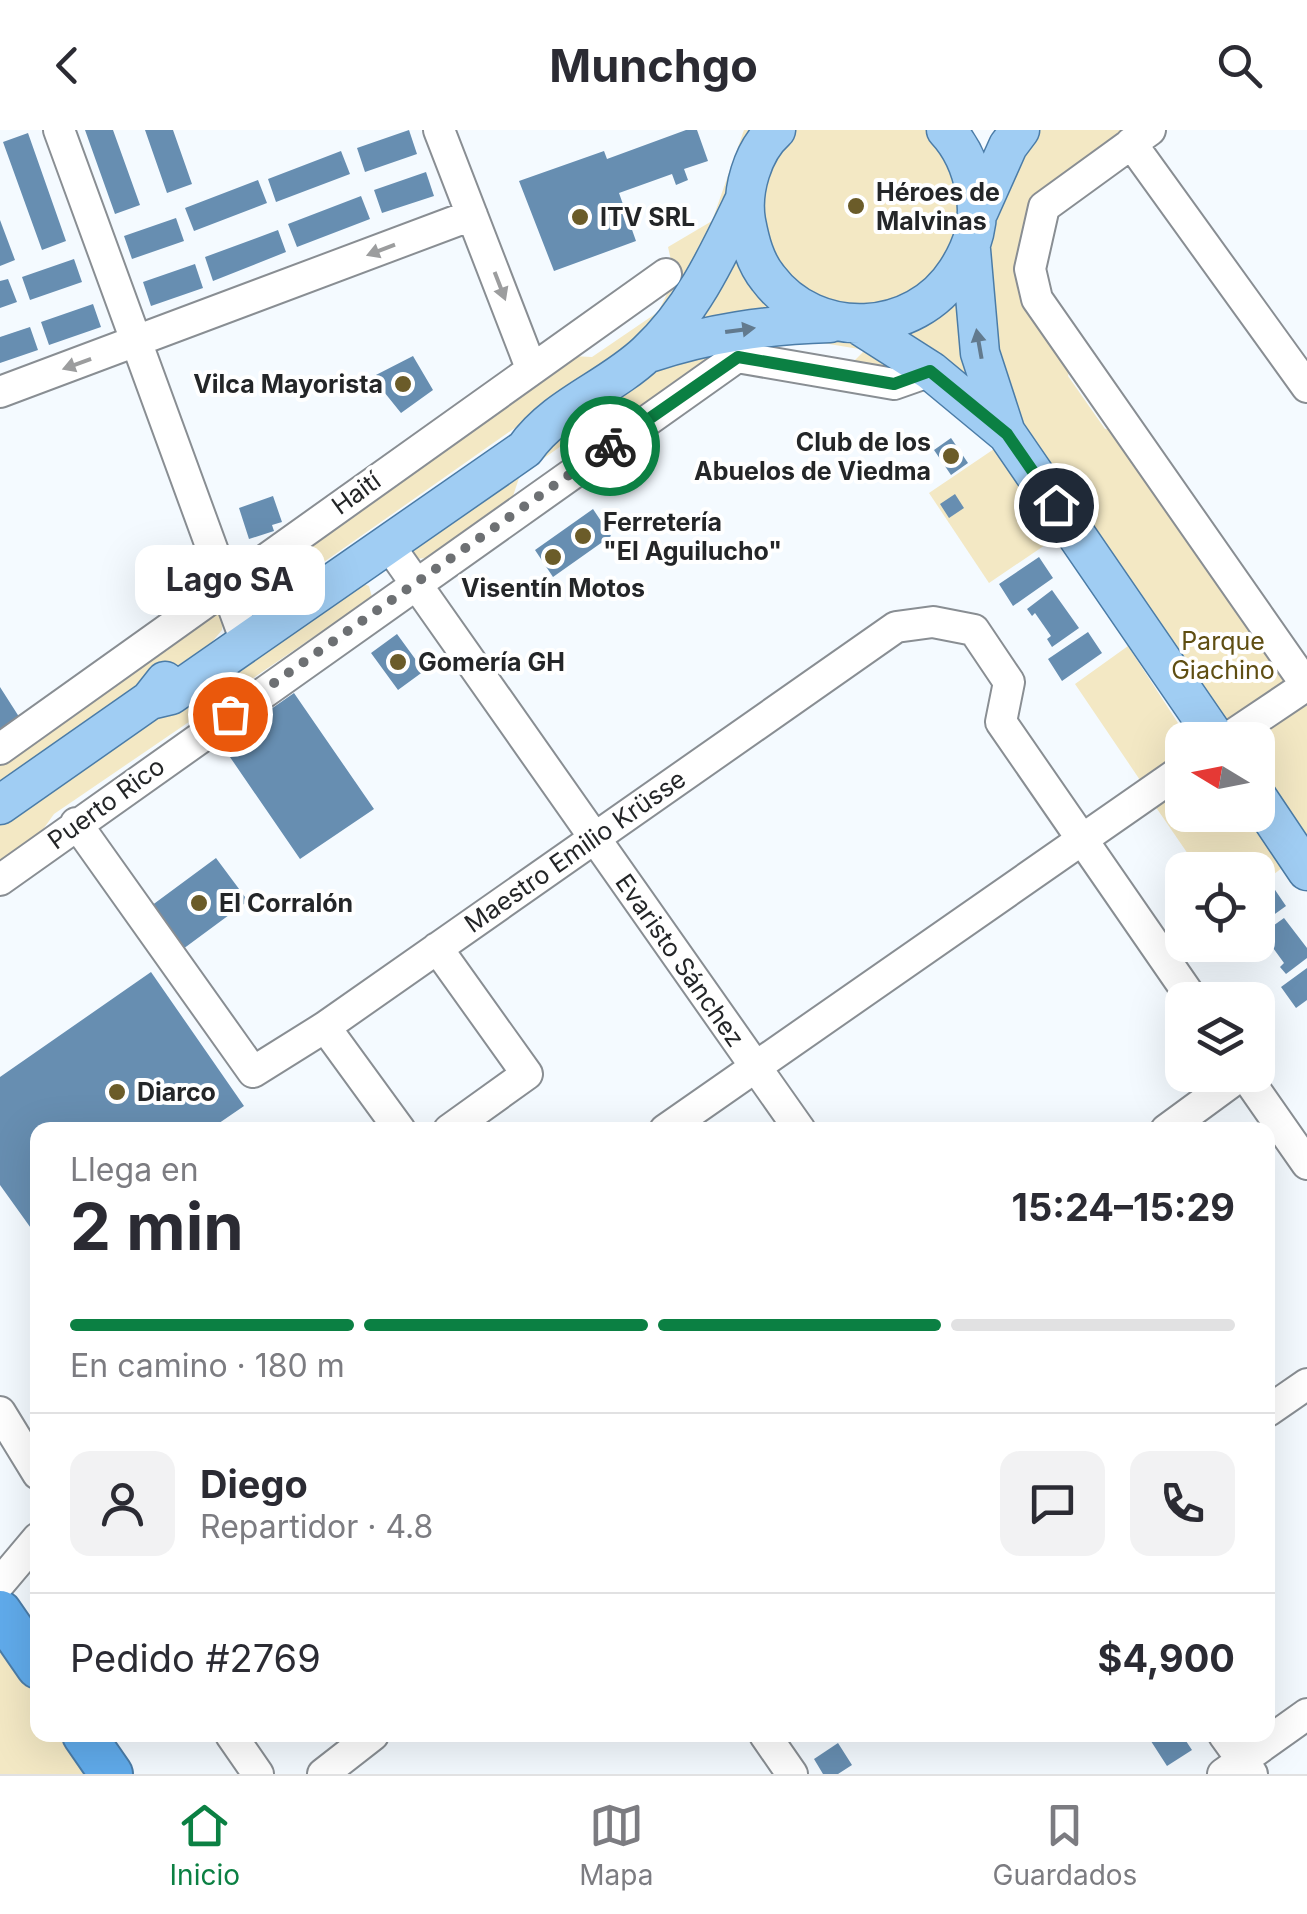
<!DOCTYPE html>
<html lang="es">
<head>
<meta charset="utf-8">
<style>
	body { margin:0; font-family:Inter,sans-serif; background:#f2f2f3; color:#2b2b33; height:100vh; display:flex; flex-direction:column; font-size:38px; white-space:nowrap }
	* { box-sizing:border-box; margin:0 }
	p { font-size:32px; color:#7c7c81 }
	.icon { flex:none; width:55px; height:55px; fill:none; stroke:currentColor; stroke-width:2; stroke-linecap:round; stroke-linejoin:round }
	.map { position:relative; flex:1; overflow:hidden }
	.sheet { position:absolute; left:30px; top:992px; width:1245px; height:620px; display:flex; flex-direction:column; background:#fff; border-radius:20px; box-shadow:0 10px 40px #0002 }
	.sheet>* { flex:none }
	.needle { width:65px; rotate:280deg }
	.fabs { position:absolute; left:1165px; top:592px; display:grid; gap:20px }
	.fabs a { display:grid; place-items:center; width:110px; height:110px; border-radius:20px; background:#fff; box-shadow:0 10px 40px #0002; font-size:50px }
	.pin { position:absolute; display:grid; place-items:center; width:85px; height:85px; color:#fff; margin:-42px; border:5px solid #fff; border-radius:50%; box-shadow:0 2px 10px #0007 }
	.courier { position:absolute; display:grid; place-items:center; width:100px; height:100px; margin:-50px; border:8px solid #0b8043; border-radius:50%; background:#fff; color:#222; box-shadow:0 2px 12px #0007 }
	.bubble { position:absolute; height:70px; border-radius:20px; background:#fff; box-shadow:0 10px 40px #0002; font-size:32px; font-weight:700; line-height:70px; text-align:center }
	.overview em { font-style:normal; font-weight:700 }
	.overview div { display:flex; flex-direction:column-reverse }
	.overview { display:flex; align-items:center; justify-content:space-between; height:170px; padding:0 40px }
	h1 { font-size:65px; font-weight:700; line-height:75px }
	.bar { display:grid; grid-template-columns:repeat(4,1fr); gap:15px 10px; align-content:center; height:120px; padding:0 40px }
	.bar i { height:12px; border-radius:8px; background:#e1e1e2 }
	.bar .active { background:#0b8043 }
	.bar p { grid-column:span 4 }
	.line { display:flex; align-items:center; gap:25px; padding:0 40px; border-top:2px solid #e1e1e2 }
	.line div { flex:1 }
	.round { display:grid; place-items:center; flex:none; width:105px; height:105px; border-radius:20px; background:#f2f2f3 }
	header { display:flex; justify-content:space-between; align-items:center; height:130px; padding:0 40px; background:#fff; font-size:45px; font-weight:700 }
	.tab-bar { display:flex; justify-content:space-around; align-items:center; height:140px; border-top:2px solid #e1e1e2; background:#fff; font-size:28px; color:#7c7c81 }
	.tab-bar a { display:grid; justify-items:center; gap:5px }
	.tab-bar .active { color:#0b8043 }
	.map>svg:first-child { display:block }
	.green { fill:#f3e8c4 }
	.building { fill:#678eb1 }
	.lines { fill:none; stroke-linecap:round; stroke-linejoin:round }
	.minor-casing { stroke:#898e93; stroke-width:34 }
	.major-casing { stroke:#4b7ca7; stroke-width:41 }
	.highway-casing { stroke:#4b7ca7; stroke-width:46 }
	.minor { stroke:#fff; stroke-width:30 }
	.major { stroke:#a0cdf3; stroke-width:38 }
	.highway { stroke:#60abeb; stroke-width:42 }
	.oneway { fill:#9c9d9e }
	.oneway2 { fill:#627a8e }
	.done { stroke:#6d7073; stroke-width:10; stroke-dasharray:0 18 }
	.route { stroke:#0b8043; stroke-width:12 }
	.poi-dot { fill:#6b5c29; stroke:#fff; stroke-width:4 }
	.labels { text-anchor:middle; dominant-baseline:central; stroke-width:8; stroke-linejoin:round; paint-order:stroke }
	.poi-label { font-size:25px; font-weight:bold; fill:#242628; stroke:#fff; text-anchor:start }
	.street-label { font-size:25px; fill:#242628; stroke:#fff }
	.park-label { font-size:25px; fill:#5f4e12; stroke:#fff }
</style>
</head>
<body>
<header><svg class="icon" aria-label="back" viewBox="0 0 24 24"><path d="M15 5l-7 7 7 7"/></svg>Munchgo<svg class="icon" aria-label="search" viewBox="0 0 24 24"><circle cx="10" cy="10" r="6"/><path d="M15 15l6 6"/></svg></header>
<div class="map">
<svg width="1307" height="1644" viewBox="0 0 1307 1644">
	<rect width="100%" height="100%" fill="#f4faff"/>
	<path class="green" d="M744,0H754L701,140L640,215L566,262L277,465L266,470L256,465L253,455L571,226L592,227L658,182L675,148L668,117L712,91Z
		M795,0H930L961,47L958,117L910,168L841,178L809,164L782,141L765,110L760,77L765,45L779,16Z
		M1034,0H1134L1043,66L1023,130L1072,230L1068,246L1105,299L1121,300L1288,550L1222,596L1016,292L986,187L987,105Z
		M732,126L779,179L676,200Z
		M959,164L979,260L904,207L943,182Z
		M827,201L870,218L897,241L852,233L865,220L775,205L761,217L735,212L625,287L628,269L520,345L513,366L426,428L415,429L407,425L406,417L412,407L632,254C662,206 775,202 827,201Z
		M994,319L1054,409L989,453L929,363Z
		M357,451L369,456L372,467L54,684L44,698L0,735V694L333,460Z
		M215,482L223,488L222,500L212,512L0,660V629Z
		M1128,516L1189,610H1182V625L1142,653L1075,554Z
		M1307,576V726L1305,706L1258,641V610H1247L1294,579Z
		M1182,653V685H1246L1282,738L1258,756V740H1199L1153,673Z
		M0,1510L37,1562L38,1605H68L81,1624L84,1644H0Z"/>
	<path class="building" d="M85,0H113L140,75L115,84Z
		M145,0H173L192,54L167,63Z
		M409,0L417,24L365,42L357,18Z
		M686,0H697L708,31L684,39L688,50L676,55L672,44L619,63L636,111L554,141L519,51L604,21L607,29Z
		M28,3L66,111L42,120L3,12Z
		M341,21L350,44L276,72L268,49Z
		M426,42L434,66L382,83L374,60Z
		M258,50L267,73L194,101L185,78Z
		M361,66L370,89L297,117L288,94Z
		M176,88L184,111L132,129L124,106Z
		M0,90L15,130L0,136Z
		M278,100L286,122L213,151L205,127Z
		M74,129L82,152L30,170L22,147Z
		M195,134L203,158L151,176L143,152Z
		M8,149L17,172L0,178V151Z
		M93,174L101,197L49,215L41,192Z
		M30,197L38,220L0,233V207Z
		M413,226L433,260L401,283L372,247Z
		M951,308L968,333L951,345L934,320Z
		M955,364L964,378L949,388L940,374Z
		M273,366L282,392L272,395L274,401L249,409L239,378Z
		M593,379L611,406L553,447L535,420Z
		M1039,427L1053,448L1013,476L999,454Z
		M1052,460L1079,498L1052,517L1047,509L1051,506L1035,483L1032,486L1027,479Z
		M1088,502L1102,523L1062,551L1048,529Z
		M397,504L424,541L398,560L371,523Z
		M0,557L23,593L0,608Z
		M294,563L374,679L300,729L221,614Z
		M216,728L248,771L183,819L151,776Z
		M1271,754L1286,776L1258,796V764Z
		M1284,788L1307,818V828L1286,844L1280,837L1284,833L1268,811L1264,813L1259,806Z
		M1307,838V870L1296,878L1281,857Z
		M151,842L244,976L209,1000H38V1108L0,1055V947Z
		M1147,1605H1182L1192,1620L1167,1636Z
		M838,1613L852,1635L838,1644H823L814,1629Z"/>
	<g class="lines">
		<g class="minor-casing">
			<path id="minor" d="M59,0L241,498
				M439,0L531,238
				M1150,0L1044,77L1030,139L1037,169L1307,556
				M1131,13L1307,257
				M0,262L472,85
				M388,414L800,1000
				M1225,610L1307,555
				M0,619L666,144
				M76,693L253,942L325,897L896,497L933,492L974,500L1009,552L1001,592L1193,870
				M0,750L737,227L894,254L931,241
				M437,818L527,944L449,1000
				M325,897L400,1000
				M1245,945L1307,1034
				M665,1000L1182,640
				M1166,1000L1241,945
				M1268,1281L1307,1254
				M0,1282L38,1344
				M0,1453L38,1408
				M231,1605L258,1644
				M765,1605L792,1644
				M1224,1605L1252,1644
				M323,1644L373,1605
				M1223,1644L1307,1584"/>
		</g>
		<g class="major-casing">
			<path id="major" d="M776,0C752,21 741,62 746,91C750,112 755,132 768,148C816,212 915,207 957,141C973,116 981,91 975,61C971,38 962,17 946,0
				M979,81L1008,16L1020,0
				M971,120L980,223L1006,303
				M859,195L931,241L1007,304L1217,610
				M649,223C709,203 766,195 830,193
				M150,570L171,565L525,319C555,276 609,259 647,223C692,181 717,127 743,73
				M1258,668L1307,741
				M0,675L150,570L165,551"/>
		</g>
		<g class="highway-casing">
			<path id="highway" d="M0,1482L38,1537
				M84,1605L111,1644"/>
		</g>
		<use href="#minor" class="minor"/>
		<use href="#major" class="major"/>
		<use href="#highway" class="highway"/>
	</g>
	<defs><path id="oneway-solid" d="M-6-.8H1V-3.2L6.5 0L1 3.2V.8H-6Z" transform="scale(2.5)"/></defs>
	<g class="oneway">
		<use href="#oneway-solid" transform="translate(381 120) rotate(159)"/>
		<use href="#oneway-solid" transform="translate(500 156) rotate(69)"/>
		<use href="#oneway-solid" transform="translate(77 234) rotate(160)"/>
	</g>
	<g class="oneway2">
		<use href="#oneway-solid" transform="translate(740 200) rotate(-8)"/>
		<use href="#oneway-solid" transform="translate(979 214) rotate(-100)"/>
	</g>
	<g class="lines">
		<path class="done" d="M230,584L610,316"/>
		<path class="route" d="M610,316L738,227L894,254L930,241L1007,304L1056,375"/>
	</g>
	<g class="poi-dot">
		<circle cx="856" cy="76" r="10"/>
		<circle cx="580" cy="87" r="10"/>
		<circle cx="403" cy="254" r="10"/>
		<circle cx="951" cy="326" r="10"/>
		<circle cx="583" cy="406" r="10"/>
		<circle cx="553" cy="427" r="10"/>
		<circle cx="398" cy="532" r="10"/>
		<circle cx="199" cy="773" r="10"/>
		<circle cx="117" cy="962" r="10"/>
	</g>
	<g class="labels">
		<g class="poi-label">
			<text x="876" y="62">Héroes de<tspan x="876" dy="29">Malvinas</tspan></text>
			<text x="600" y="87">ITV SRL</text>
			<text x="383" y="254" text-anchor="end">Vilca Mayorista</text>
			<text x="931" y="312" text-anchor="end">Club de los<tspan x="931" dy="29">Abuelos de Viedma</tspan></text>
			<text x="603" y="392">Ferretería<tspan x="603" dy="29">"El Aguilucho"</tspan></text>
			<text x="553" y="458" text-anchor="middle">Visentín Motos</text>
			<text x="418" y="532">Gomería GH</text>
			<text x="219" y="773">El Corralón</text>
			<text x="137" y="962">Diarco</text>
		</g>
		<g class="street-label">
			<text transform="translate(356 363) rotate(-36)">Haití</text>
			<text transform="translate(106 673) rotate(-36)">Puerto Rico</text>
			<text transform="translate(575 721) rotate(-35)">Maestro Emilio Krüsse</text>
			<text transform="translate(680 830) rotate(55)">Evaristo Sánchez</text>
		</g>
		<g class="park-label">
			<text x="1223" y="511">Parque<tspan x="1223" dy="29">Giachino</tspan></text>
		</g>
	</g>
</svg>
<div class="fabs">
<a><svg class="needle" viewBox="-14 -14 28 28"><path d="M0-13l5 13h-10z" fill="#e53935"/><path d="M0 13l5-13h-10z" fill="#7c7c81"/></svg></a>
<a><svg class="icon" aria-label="locate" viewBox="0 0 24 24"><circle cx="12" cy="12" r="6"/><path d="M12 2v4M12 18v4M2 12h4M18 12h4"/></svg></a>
<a><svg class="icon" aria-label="layers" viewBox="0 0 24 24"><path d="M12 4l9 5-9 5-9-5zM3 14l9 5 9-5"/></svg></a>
</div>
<div class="pin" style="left:230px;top:584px;background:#ea580c"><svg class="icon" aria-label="bag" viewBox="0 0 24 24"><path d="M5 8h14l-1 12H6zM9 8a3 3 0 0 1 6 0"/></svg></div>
<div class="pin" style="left:1056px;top:375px;background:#1f2937"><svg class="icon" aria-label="home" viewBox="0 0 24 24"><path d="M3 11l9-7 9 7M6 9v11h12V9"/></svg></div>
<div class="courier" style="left:610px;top:316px"><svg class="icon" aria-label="bike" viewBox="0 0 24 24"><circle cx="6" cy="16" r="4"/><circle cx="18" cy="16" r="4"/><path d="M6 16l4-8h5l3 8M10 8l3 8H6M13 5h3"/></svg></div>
<div class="bubble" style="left:135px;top:415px;width:190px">Lago SA</div>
<section class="sheet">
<div class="overview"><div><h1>2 min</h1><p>Llega en</p></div><em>15:24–15:29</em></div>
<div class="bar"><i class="active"></i><i class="active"></i><i class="active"></i><i></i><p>En camino · 180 m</p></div>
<div class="line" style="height:180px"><a class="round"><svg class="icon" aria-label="person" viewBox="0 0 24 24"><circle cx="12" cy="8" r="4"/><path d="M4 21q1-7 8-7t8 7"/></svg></a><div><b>Diego</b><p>Repartidor · 4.8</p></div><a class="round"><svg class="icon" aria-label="chat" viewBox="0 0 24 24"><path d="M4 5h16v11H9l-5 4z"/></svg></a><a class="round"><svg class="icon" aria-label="phone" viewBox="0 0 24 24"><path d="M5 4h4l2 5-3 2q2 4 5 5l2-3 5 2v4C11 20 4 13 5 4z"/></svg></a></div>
<div class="line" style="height:130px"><div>Pedido #2769</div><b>$4,900</b></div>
</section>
</div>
<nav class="tab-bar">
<a class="active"><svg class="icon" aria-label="home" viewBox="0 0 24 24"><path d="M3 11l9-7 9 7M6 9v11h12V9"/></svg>Inicio</a>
<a><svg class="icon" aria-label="map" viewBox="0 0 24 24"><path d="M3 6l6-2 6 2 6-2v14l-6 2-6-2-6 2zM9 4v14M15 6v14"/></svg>Mapa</a>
<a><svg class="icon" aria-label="saved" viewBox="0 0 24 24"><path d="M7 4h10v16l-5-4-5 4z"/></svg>Guardados</a>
</nav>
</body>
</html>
